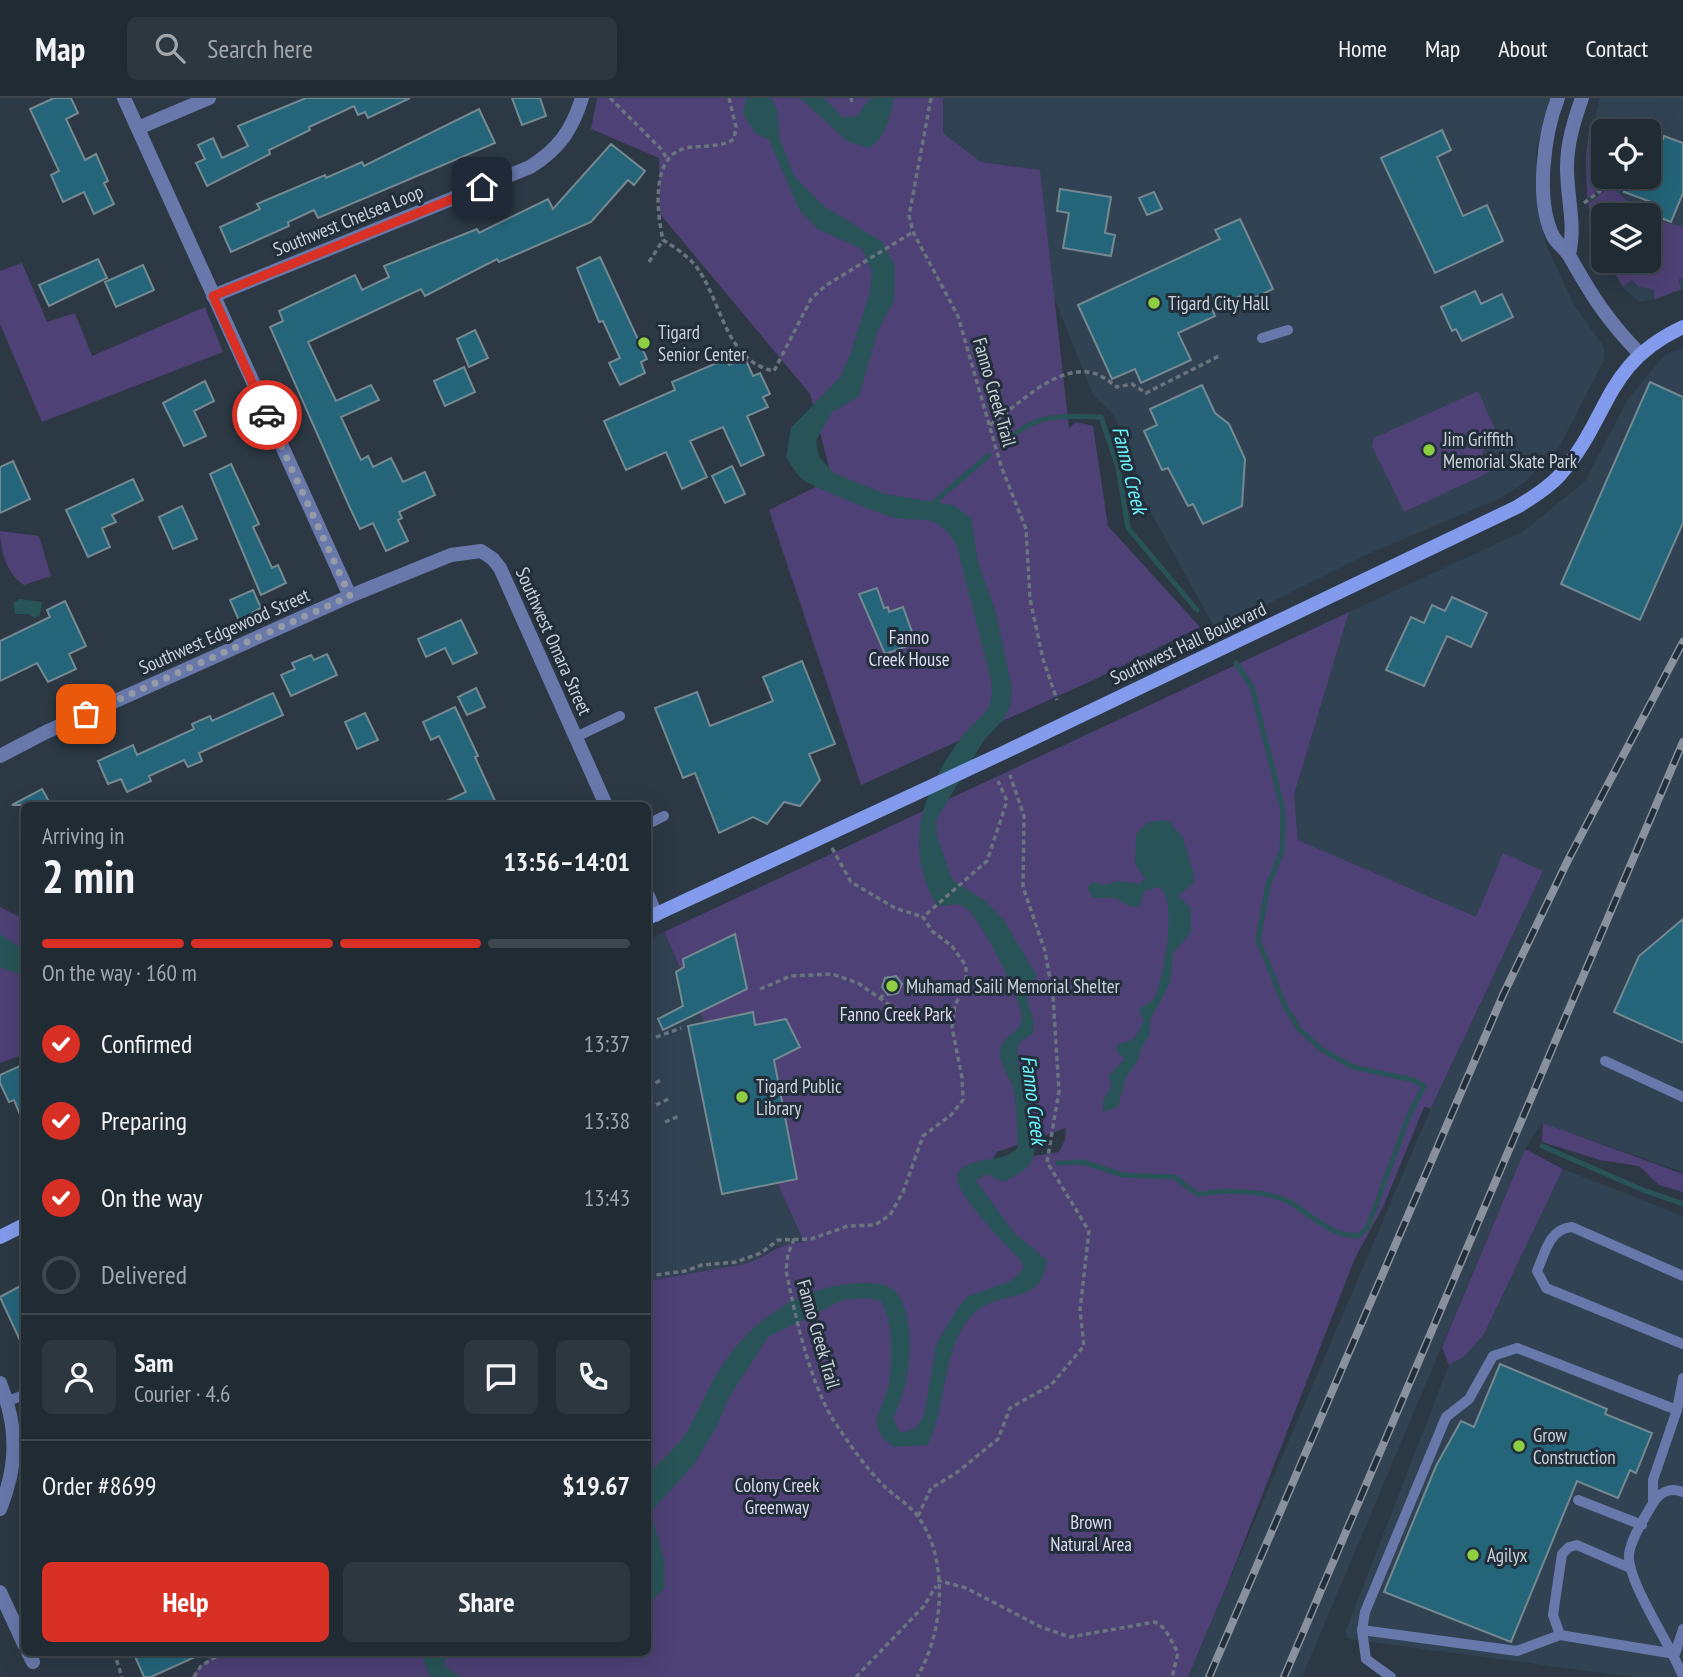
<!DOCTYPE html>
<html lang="en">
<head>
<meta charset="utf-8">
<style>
	body { margin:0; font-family:"PT Sans Narrow",sans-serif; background:#2d373f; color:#f1f3f6; height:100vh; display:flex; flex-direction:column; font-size:26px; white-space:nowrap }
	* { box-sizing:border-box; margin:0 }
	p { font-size:23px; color:#a2a7ac }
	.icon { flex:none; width:38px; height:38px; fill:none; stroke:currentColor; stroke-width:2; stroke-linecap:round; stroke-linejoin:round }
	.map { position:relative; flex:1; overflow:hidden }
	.side { position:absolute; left:21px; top:704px; width:630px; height:854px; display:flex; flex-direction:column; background:#212b33; border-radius:10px; box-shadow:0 7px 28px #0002,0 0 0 2px #3e474e }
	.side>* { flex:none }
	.buttons { position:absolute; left:1591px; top:21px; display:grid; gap:14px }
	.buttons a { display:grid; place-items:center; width:70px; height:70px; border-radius:10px; background:#212b33; box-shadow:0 7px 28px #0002,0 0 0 2px #3e474e; font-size:35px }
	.pin { position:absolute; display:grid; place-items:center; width:60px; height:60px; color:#fff; margin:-30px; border-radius:14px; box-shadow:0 4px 10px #0006 }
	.courier { position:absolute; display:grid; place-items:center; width:70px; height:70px; margin:-35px; border:5px solid #d93025; border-radius:50%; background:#fff; color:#222; box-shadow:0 2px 9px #0007 }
	.overview em { font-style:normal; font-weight:600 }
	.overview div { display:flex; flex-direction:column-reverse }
	.overview { display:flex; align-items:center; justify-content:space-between; height:119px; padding:0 21px }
	h1 { font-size:46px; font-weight:600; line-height:52px }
	.bar { display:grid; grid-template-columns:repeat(4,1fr); gap:10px 7px; align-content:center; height:84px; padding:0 21px }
	.bar i { height:9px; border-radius:5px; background:#3e474e }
	.bar .current { background:#d93025 }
	.bar p { grid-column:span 4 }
	.line { display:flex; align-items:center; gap:18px; padding:0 21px; border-top:2px solid #3e474e }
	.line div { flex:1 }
	.round { display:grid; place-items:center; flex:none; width:74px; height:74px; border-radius:10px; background:#2d373f }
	ol { padding:0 21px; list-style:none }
	li { display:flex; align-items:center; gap:21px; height:77px }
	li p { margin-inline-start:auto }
	li .icon { padding:7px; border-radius:50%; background:#d93025; color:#fff; stroke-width:4 }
	li:last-child { color:#a2a7ac }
	li i { width:38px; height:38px; border:4px solid #3e474e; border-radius:50% }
	.primary-button { display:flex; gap:14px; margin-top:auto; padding:14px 21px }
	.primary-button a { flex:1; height:80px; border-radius:10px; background:#d93025; color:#fff; font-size:28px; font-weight:600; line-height:80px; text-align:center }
	.primary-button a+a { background:#2d373f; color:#f1f3f6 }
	header { display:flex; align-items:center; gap:42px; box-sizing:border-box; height:98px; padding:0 35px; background:#212b33; border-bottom:2px solid #3e474e }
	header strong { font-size:33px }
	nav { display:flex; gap:38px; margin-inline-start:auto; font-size:24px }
	.search { width:490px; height:63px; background:#2d373f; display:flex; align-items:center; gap:18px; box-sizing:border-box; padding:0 24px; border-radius:10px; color:#a2a7ac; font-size:26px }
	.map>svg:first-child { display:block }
	.built { fill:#314252; fill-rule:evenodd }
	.green { fill:#4d4175; fill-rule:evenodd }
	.water { fill:#285457 }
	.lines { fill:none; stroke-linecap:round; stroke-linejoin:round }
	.stream { stroke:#285457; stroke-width:5 }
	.building { fill:#24657a; stroke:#758991; stroke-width:2 }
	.path { stroke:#69747e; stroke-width:3.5; stroke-dasharray:5 3.5; stroke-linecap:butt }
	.service { stroke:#6878ab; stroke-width:10 }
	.minor { stroke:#6878ab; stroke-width:14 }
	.tertiary { stroke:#6878ab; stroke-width:14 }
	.secondary { stroke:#839bed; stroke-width:14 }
	.rail-casing { stroke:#89929c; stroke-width:8 }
	.rail { stroke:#222e3a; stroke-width:5; stroke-dasharray:16; stroke-linecap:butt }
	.done { stroke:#939ca6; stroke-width:7; stroke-dasharray:0 12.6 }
	.route { stroke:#d93025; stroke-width:9 }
	.poi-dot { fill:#8ece43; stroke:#222e3a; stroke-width:2.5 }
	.labels { text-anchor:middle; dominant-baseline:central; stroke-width:6; stroke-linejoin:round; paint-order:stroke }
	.street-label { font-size:19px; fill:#cbd2da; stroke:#222e3a }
	.poi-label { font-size:19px; fill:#cbd2da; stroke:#222e3a; text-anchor:start }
	.park-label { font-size:19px; fill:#dfdbf2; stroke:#222e3a }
	.water-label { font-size:21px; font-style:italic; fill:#6af6ff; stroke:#222e3a }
</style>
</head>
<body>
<header>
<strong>Map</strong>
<div class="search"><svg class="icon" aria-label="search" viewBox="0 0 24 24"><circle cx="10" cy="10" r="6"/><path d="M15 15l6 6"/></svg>Search here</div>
<nav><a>Home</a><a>Map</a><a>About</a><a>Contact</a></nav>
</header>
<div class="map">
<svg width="1683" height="1579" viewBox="0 0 1683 1579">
	<rect width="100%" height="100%" fill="#2c3944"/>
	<path class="built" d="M943,0H1552L1536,51V85L1545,144L1574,207L1604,249V262L1558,351L1524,385L1498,401L1361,459L1216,532L1144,402L1131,352L1113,316L1093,297L1054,199L1039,72L981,64L943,35Z
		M1600,0H1683V190L1661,200L1639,204L1622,189L1608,163H1648V117H1603V155L1598,146L1587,105V52ZM1603,33H1648V79H1603Z
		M1683,250V1074L1542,1025L1525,1051L1302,1579H1188L1431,1010L1543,773L1476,820L1298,742L1294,697L1349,514L1524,433L1585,383L1628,301L1664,258Z
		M664,834L805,1145L774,1149L758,1162L744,1166L648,1183V842Z
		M1563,1071L1683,1118V1579H1632L1349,1541L1345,1535L1449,1267L1464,1259L1484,1236Z"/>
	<path class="green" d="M597,0H943V35L981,64L1040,72L1069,330L1076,324L1093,328L1108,428L1200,529L1098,580L861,687L769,412L832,381L810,296L660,116L659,60L591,31Z
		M1589,32L1611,33H1603C1603,58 1613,89 1587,100L1586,59Z
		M1611,88L1643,117H1603V153L1588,106Z
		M1649,120L1683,129V183L1681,180L1678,182L1682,191L1655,201L1653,191L1638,189L1633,182L1623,188L1608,163H1648Z
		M22,165L47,224L75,215L92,258L205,209L223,254L42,324L0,226V173Z
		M1478,293L1495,331L1482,356L1490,374L1404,414L1372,348L1374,340Z
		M0,433L39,438L51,478L24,487C7,476 0,453 0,433Z
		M1349,514L1294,697L1298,742L1476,819L1503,755L1543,773L1431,1010L1424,1009L1383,1109L1355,1160L1229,1482L1188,1579H191L203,1565L219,1554H648V1183L744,1166C770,1159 774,1145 804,1144L664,834ZM1066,1030L1065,1042L1059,1054L990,1065L997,1054Z
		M0,809L24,821V956L0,965Z
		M1543,1025L1683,1076V1094L1659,1087L1639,1068L1600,1062L1542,1044Z
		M1525,1051L1563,1071L1484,1236L1464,1259L1449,1267L1442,1249Z"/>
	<path class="water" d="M746,0H771L777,11L780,41L794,78L824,108L882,144L895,168L894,203L878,232L859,298L831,315L816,343L819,359L834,375L885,396L953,407L971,420L978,464L996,515L1012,591L1010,608L1003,622L984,642L936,722L937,738L952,782L984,802L1003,821L1037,878L1025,893L1034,925L1033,935C1029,939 1023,941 1020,945C1008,962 1048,1039 1030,1066C1024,1074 1012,1079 1003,1084L986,1076L976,1083L1015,1136L1047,1162C1041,1208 1005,1191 978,1212C942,1240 948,1305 928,1347L894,1349C884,1342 877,1335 877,1322C878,1312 886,1301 888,1290C893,1264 894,1226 881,1203L866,1200L843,1202L768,1239L728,1301L717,1328L694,1366L651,1414L664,1463V1491L648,1506V1377C659,1364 674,1352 684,1338C696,1320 703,1300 714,1281C744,1226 801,1185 865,1185C886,1185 899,1190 905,1211C915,1246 909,1288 893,1320L900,1335L915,1331L924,1318L936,1247L955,1214L968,1198L1011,1183L1024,1170L1020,1161C1007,1149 960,1099 958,1084C955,1073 964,1068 973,1065C990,1059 1006,1063 1018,1049C1017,1030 1017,1008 1013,990C1010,979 1000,967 1000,955C1000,937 1021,936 1022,920C1023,903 981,822 967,811C956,802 949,809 937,808C902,747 923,692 961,640C980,614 995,619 991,582L957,448C936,410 921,428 888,418C871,412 815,390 802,381C796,376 791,366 786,359L791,330L840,279L851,255L870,194L872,174L862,151L818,131L800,113L769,42L755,35L743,16Z
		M800,0H824L843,20L858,17L870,0H894C890,19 886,39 869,50L847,43Z
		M20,501L42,504L40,517L35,520L29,516H15L13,505Z
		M1161,722L1169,723L1183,740L1194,778V784L1178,798L1191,810V834L1173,855L1170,885L1151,920L1149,938L1141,950L1138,962L1126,979L1118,1009L1103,1014V1002L1111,989L1109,977L1125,961L1116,952L1119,946L1134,941L1144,923L1139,912C1144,906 1151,906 1155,899C1163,881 1180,797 1158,789L1144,793L1139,809H1131L1115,800H1094L1087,790L1092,784L1104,787L1119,783L1140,786L1145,780L1135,766L1136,737L1146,725Z
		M0,836L24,852V894L20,891L21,877L0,869Z
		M424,1554H444L445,1568L460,1579H431L424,1564Z"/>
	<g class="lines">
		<path class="stream" d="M1004,344C1038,315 1058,318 1101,319L1118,369L1128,430L1197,512
			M932,406L989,357
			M1542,1048L1643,1092L1683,1106
			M1058,1065L1083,1064L1123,1077L1174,1079L1199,1097C1221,1090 1271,1093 1291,1105C1314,1119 1329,1137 1358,1138L1368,1129L1408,1020L1424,988L1413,982L1353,969L1321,951L1299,931L1285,908L1258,842L1268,787L1282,753L1283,712L1252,589L1236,565"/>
	</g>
	<path class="building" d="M54,0H71L78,15L66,21L85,62L96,56L108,83L104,85L114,106L94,116L84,94L63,104L51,77L59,73L30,11Z
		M306,0H410L368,20L365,14L358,17L354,8L309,29L310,32L269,52L270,56L207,88L196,65L205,61L198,47L213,40L222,60L248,48L238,28Z
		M512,0H540L546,18L522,27Z
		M479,11L495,45L318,120L314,112L288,124L289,128L231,154L220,129L260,111L257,106L325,77L326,80L362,64L364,68Z
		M1442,32L1451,52L1437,59L1463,118L1487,107L1503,143L1435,175L1381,60Z
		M1664,38L1683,45V95L1671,124L1650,116L1654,105L1624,94L1630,79H1648V64L1653,66Z
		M611,46L645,73L634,87L628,82L591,124L499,164L497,161L425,198L421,191L308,244L336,303L371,287L379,302L341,319L361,362L368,358L373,369L391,360L403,384L425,374L435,397L399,414L402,420L398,422L408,443L386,453L373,425L360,431L350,410L270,229L283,223L279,213L355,177L362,192L389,179L384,168L477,131L479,135L548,101L553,111Z
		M1060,91L1111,99L1105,135L1115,137L1111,158L1063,150L1069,115L1057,113Z
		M1154,94L1162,111L1147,117L1139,100Z
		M1240,121L1273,191L1248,203L1245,196L1212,211L1215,218L1178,235L1191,262L1141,285L1135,271L1112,281L1078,207L1220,141L1215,132Z
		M600,159L647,261L641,264L645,275L620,287L609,265L620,260L603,223L599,224L577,170Z
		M98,161L107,180L49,208L39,187Z
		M143,167L154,192L116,209L105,184Z
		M1475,193L1481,206L1502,196L1513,219L1462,243L1456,231L1452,233L1441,209Z
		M475,232L488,260L469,269L457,241Z
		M745,260L753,278L760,275L770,296L763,299L768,309L747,318L764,357L741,368L723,329L690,343L707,379L682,391L666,354L626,372L604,323L675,292L672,284L726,261L729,267Z
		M464,269L475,294L445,308L434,283Z
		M205,283L214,303L194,313L206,338L184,348L163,305Z
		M1650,284L1683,299V425L1640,522L1561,486Z
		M1202,287L1215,315L1229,326L1245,361L1242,408L1203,426L1193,406L1188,408L1168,370L1162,372L1144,333L1157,327L1150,311Z
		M13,363L30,401L0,415V369Z
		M231,366L259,426L253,429L272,470L278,467L286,485L261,497L210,376Z
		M732,368L745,396L725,405L712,378Z
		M133,381L143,402L112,417L116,424L102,430L110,449L88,459L66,412Z
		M182,408L197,441L173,451L159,419Z
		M877,490L884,510L888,509L889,514L903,509L916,545L885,556L859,496Z
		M253,492L261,510L253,514L256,520L241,527L230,502Z
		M1452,499L1487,515L1471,549L1447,538L1424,588L1386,572L1411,519L1424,525L1432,507L1445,513Z
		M65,503L86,548L69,556L76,571L48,584L37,565L0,583V543L50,519L47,512Z
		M461,522L477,555L453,566L445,550L426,559L418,541Z
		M327,556L337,577L291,598L281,577L295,571L292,565L311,557L314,562Z
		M802,563L835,646L809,656L820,682L800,708L784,704L767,726L753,719L719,735L695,675L683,680L655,610L697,594L710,628L773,603L763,579Z
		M476,590L485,609L467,617L458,599Z
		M273,595L283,617L199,655L202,663L188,669L184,662L149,678L151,683L127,694L121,681L108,686L98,663L133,647L137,657L194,631L192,626L210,618L212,623Z
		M455,609L478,658L475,659L497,707H438L466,694L439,638L431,642L423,624Z
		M365,615L378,642L357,651L345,624Z
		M42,691L51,707H12Z
		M1683,821V945L1614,914L1639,858Z
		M735,836L747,891L663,932L658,921L683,908L676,874L684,869L683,861Z
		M896,878L902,886L898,895L888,897L882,889L885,880Z
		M753,914L755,927L786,921L800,949L774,962L797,1081L722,1096L688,928Z
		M24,966V1026L14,1002L9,1004L0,985V977Z
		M24,1186V1251L0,1199Z
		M1500,1266L1607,1311L1605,1316L1652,1335L1636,1375L1630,1372L1618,1400L1577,1383L1511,1544L1384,1494L1436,1368L1461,1323L1474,1329Z
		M133,1554H206L151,1579H144Z"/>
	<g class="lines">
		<path class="path" d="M610,0L662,52L667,61
			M729,0L736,29L734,41C720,50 702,47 686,50C650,58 657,115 663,142C676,150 691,160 700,174C723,210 727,263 774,273L811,201L825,188L913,134
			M851,0L852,4
			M931,0L909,118L913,134L958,218L1001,368L1026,431L1030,501L1043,561L1057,602
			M1584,105L1600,93L1608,79
			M649,164L663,142
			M990,327C1017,308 1056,266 1093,275C1102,277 1110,284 1117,289L1132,286L1146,295L1221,257
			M832,750L851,784L895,810L923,819
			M760,891L791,878L832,876L858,885L904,917L952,921
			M880,901L885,894
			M648,942L681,930
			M648,989L661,982
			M656,1007L670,1000
			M665,1024L679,1018
			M794,1141L788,1156L786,1172C795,1218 809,1280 832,1320C847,1343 865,1369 884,1388C894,1398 907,1405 916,1416C950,1459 944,1535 917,1579
			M648,1178L685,1173L702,1167L736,1164L761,1155L778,1142L811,1141L848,1128L875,1127L890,1117L903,1094L923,1038L951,1017L963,1002L962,980L952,929L955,907L966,887V868L952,848L932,833L923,819L987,763L1007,703L998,683
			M918,1418L931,1390L955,1376L998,1341L1010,1310L1051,1287L1084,1248L1080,1212L1089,1133L1047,1064L1059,993L1053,898L1045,853L1023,789L1024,718L1010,677
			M937,1482L966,1490L1041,1529L1070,1539L1155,1524L1165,1531L1178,1555L1172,1579
			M114,1554L122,1579
			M194,1579L201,1568L224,1554
			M856,1579L924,1508L936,1488"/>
		<path class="service" d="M1262,240L1288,232
			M576,639L620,618
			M648,726L664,718
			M1605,963L1683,999
			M1683,1178L1572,1129C1549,1131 1545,1155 1537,1173L1546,1190L1683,1246
			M8,1303L24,1297
			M1677,1312L1683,1280
			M1578,1402L1642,1427
			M1630,1470L1577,1447L1569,1449L1562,1456L1553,1517L1560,1537L1675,1556
			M1362,1532L1517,1553L1560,1537
			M1675,1556L1683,1531
			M1391,1579L1366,1561L1362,1532L1365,1514L1446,1319L1469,1301L1493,1258L1517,1250L1677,1312L1653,1382V1403
			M1683,1579C1672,1548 1626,1483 1629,1456C1631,1441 1644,1420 1652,1407C1659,1394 1670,1389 1683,1394"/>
		<path class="minor" d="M124,0L350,498
			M138,30L209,0
			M213,198L530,69C559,51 572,32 582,0
			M0,658L46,634L350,498L451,457L481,453L493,461L500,470L606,707
			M648,798L656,817
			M0,1285C18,1328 18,1367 0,1411
			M0,1494L24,1546
			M28,1554L33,1564"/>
		<path class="tertiary" d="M1558,0C1544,36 1535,102 1553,138C1557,146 1566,151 1570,159C1592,198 1607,222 1639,255
			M1569,156C1576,127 1567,100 1567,70C1567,45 1574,23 1582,0"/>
		<path class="secondary" d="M648,820L1005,654L1517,409C1532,400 1548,390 1560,377C1611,319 1603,266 1683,229
			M0,1139L24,1127"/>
		<g class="rail-casing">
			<path id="rail" d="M1209,1579L1503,897L1568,762L1683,544
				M1284,1579L1683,644"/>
		</g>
		<use href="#rail" class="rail"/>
	</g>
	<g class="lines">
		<path class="done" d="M86,616L350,498L267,317"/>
		<path class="route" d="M267,317L213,198L482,89"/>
	</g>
	<g class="poi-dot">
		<circle cx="1154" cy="205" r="7"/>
		<circle cx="644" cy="245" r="7"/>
		<circle cx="1429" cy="352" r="7"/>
		<circle cx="892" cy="888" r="7"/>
		<circle cx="742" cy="999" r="7"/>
		<circle cx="1519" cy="1348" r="7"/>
		<circle cx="1473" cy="1457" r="7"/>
	</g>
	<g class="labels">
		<g class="street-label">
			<text transform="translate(348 122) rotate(-22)">Southwest Chelsea Loop</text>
			<text transform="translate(995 294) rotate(74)">Fanno Creek Trail</text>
			<text transform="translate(224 533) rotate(-24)">Southwest Edgewood Street</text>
			<text transform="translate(554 543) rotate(66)">Southwest Omara Street</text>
			<text transform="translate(1188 545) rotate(-25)">Southwest Hall Boulevard</text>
			<text transform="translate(819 1236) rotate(74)">Fanno Creek Trail</text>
		</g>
		<g class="poi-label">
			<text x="1168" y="205">Tigard City Hall</text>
			<text x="658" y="234">Tigard<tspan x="658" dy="22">Senior Center</tspan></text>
			<text x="1443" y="341">Jim Griffith<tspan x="1443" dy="22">Memorial Skate Park</tspan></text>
			<text x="906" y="888">Muhamad Saili Memorial Shelter</text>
			<text x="756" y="988">Tigard Public<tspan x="756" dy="22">Library</tspan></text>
			<text x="1533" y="1337">Grow<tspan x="1533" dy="22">Construction</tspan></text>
			<text x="1487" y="1457">Agilyx</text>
		</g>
		<g class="park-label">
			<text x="909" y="539">Fanno<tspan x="909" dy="22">Creek House</tspan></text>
			<text x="896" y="916">Fanno Creek Park</text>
			<text x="777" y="1387">Colony Creek<tspan x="777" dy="22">Greenway</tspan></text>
			<text x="1091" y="1424">Brown<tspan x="1091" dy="22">Natural Area</tspan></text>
		</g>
		<g class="water-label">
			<text transform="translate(1130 372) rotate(76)">Fanno Creek</text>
			<text transform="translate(1034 1002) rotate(83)">Fanno Creek</text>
		</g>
	</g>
</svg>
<div class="buttons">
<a><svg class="icon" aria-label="locate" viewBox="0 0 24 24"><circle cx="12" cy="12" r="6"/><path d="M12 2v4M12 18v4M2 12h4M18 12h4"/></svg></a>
<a><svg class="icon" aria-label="layers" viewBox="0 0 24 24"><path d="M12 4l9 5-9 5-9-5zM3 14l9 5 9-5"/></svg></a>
</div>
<div class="pin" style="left:86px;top:616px;background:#ea580c"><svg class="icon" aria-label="bag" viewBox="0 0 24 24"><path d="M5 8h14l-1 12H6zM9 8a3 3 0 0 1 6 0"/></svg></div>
<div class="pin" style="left:482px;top:89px;background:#1f2937"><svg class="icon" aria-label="home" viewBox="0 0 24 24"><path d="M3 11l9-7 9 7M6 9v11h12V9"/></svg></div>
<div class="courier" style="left:267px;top:317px"><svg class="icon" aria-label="car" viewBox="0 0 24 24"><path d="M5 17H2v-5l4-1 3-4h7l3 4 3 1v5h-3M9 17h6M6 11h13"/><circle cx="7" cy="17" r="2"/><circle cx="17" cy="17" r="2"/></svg></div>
<section class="side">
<div class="overview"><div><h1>2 min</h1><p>Arriving in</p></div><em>13:56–14:01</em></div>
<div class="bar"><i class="current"></i><i class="current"></i><i class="current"></i><i></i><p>On the way · 160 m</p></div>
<ol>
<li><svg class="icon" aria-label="check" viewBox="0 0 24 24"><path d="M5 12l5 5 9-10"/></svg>Confirmed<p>13:37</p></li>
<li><svg class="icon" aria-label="check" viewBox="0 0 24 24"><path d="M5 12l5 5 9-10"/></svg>Preparing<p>13:38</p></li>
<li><svg class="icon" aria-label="check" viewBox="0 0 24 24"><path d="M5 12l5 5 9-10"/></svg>On the way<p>13:43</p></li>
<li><i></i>Delivered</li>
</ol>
<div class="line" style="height:126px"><a class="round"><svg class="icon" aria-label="person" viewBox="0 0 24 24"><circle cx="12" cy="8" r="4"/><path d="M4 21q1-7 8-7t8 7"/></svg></a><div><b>Sam</b><p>Courier · 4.6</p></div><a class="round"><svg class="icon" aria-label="chat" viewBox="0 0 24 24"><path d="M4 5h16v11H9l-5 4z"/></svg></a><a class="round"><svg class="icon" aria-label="phone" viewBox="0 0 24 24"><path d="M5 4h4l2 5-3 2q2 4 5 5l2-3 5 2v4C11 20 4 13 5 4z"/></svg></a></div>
<div class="line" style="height:91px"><div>Order #8699</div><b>$19.67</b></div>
<div class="primary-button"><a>Help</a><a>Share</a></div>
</section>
</div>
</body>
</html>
